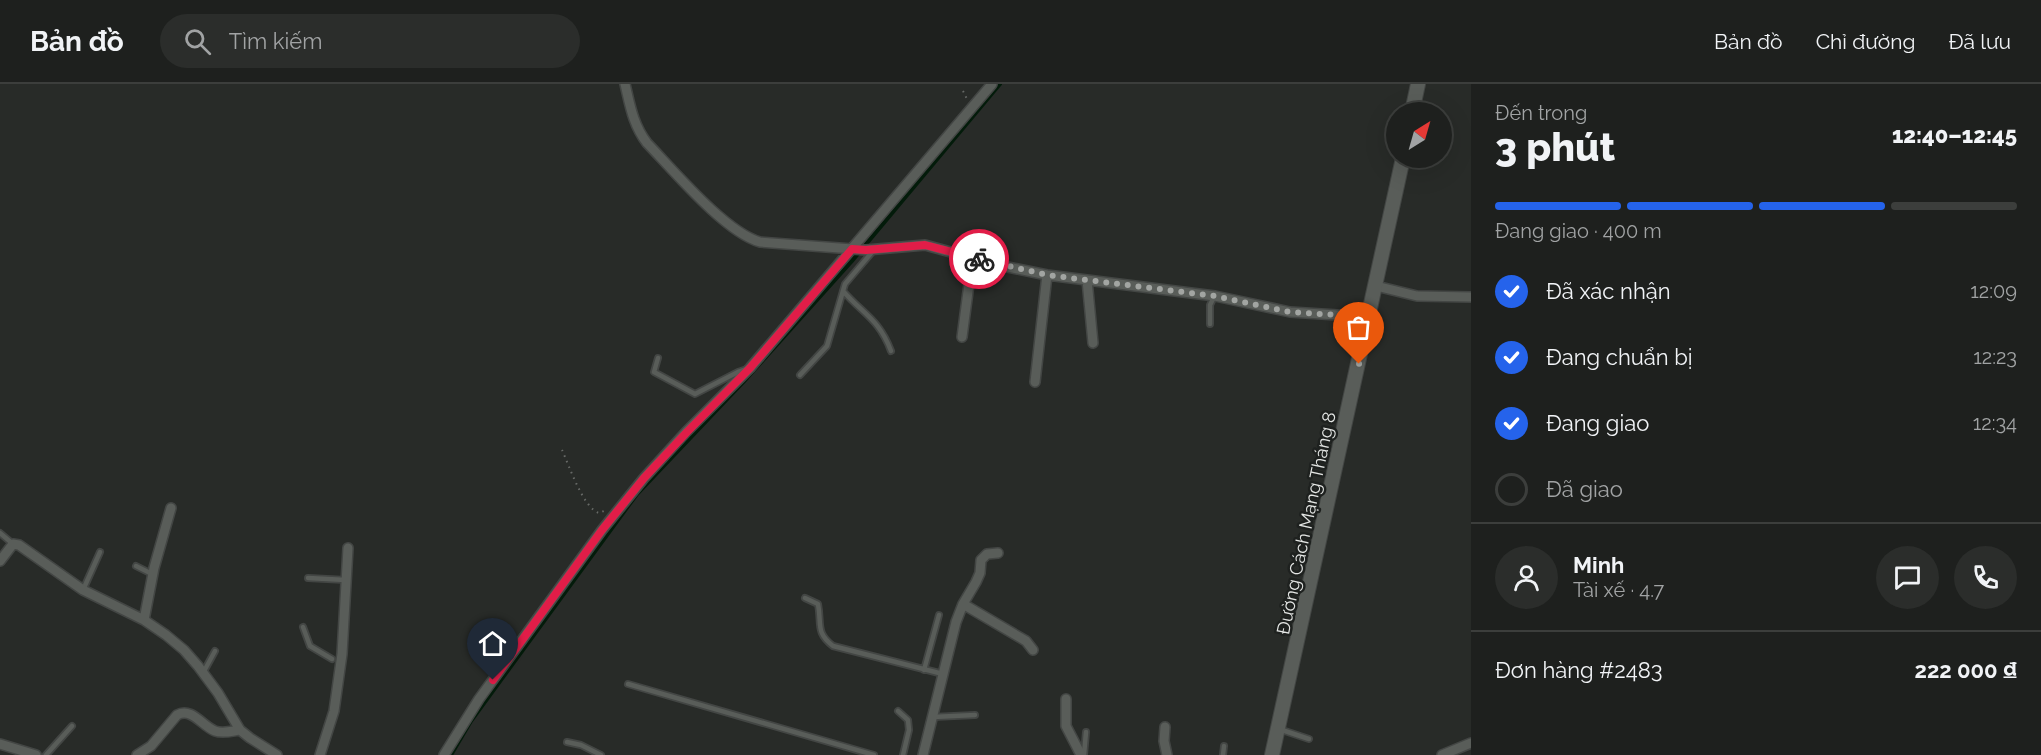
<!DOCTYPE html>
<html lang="vi">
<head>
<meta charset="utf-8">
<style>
	body { margin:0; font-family:Raleway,sans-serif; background:#2b2d2b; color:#f1f3f6; height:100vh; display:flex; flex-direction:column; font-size:22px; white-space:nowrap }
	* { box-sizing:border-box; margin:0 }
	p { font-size:20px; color:#a1a3a4 }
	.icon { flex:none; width:33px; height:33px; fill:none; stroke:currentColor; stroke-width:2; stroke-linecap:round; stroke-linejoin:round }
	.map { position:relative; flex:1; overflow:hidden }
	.panel { display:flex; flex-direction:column; background:#1e201e; width:570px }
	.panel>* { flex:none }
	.needle { width:39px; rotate:37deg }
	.controls { position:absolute; left:1386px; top:18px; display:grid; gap:12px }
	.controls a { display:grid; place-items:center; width:66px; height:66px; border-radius:50%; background:#1e201e; box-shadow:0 6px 24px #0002,0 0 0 2px #3c3e3c; font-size:30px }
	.pin { position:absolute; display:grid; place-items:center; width:51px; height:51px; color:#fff; margin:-62px -26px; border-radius:50% 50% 50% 0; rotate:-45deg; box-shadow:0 0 6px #0007 }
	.pin .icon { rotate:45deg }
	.courier { position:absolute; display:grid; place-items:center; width:60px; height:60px; margin:-30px; border:4px solid #e11d48; border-radius:50%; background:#fff; color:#222; box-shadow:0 2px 8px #0007 }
	.summary em { font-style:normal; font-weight:800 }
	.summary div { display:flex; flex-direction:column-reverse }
	.summary { display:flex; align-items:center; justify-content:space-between; height:102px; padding:0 24px }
	h1 { font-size:39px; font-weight:800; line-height:45px }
	.bar { display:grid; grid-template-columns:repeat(4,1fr); gap:9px 6px; align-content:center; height:72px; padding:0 24px }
	.bar i { height:8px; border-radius:4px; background:#3c3e3c }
	.bar .current { background:#2563eb }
	.bar p { grid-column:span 4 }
	.line { display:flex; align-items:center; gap:15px; padding:0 24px; border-top:2px solid #3c3e3c }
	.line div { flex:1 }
	.round { display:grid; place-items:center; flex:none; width:63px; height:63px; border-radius:32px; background:#2b2d2b }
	ol { padding:0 24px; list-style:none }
	li { display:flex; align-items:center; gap:18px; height:66px }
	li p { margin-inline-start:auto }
	li .icon { padding:6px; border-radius:50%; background:#2563eb; color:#fff; stroke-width:4 }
	li:last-child { color:#a1a3a4 }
	li i { width:33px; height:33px; border:3px solid #3c3e3c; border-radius:50% }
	header { display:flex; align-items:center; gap:36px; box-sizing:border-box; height:84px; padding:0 30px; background:#1e201e; border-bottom:2px solid #3c3e3c }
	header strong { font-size:28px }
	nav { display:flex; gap:33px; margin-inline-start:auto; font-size:21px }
	.search { width:420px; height:54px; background:#2b2d2b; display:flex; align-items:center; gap:15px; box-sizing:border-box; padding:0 21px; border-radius:33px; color:#a1a3a4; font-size:22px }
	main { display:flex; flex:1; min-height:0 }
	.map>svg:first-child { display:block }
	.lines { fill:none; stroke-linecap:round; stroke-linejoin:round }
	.stream { stroke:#031b0a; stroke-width:4 }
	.lane-casing { stroke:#434644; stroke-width:8 }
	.street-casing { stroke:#434644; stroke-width:12 }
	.secondary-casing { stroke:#434644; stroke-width:16 }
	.path { stroke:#676a67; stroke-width:2; stroke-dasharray:1.5 4.5; stroke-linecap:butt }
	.lane { stroke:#595d59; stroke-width:4.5 }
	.street { stroke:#595d59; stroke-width:9 }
	.secondary { stroke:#595d59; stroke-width:14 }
	.done { stroke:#a2a5a2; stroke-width:6; stroke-dasharray:0 10.8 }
	.route { stroke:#e11d48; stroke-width:8 }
	.labels { text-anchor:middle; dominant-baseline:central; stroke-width:5; stroke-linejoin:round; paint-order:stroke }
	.street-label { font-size:18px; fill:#e4e6e4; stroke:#1e211f }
</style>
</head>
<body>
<header>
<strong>Bản đồ</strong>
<div class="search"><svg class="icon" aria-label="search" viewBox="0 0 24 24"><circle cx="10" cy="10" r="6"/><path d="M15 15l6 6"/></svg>Tìm kiếm</div>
<nav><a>Bản đồ</a><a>Chỉ đường</a><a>Đã lưu</a></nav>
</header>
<main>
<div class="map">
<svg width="1471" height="671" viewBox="0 0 1471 671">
	<rect width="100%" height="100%" fill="#282b28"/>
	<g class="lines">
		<path class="stream" d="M451,671L471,637L637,410L747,294L852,177L1000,0"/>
		<g class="lane-casing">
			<path id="lane" d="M843,207C863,230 879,235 891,267
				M1210,240V221L1214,213
				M658,274L654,288L695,310L738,288L747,285
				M800,291L827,262L845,200L873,167
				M0,449L13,460
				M136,482L152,490
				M308,494L346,496
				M83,506L100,468
				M805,514L818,520C822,540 815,548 833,562L943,590
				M303,543L310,562L332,575
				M924,586L939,531
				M203,589L215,567
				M628,600L874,671
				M898,627L908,636L909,646L903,671
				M933,633L975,631
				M1279,645L1309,655
				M567,658L581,661L601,671
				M46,671L72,642
				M1084,671L1086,648
				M1223,671L1224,662"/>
		</g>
		<g class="street-casing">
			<path id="street" d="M625,0C630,21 633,41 647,59C674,87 725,148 760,158L866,166L925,161L998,181L1047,191L1215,212L1290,228L1369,233
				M1087,196L1093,259
				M1376,202L1417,212L1471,213
				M962,253L969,200L976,174
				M1035,298L1047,191
				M0,477L13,460L19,461L83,506L144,536L166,551L184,566L198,582L218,609L240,646L250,654L277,671
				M963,520L1026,557L1033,566
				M144,536L154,484L171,424
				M1066,615V642L1081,671
				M1165,643L1164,657L1167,671
				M0,660L36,671
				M137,671L151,662L177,631C192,623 202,642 215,647C223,650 232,647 240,646
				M320,671L334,627L342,570L348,464
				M444,671L479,615L602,446L644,394L686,348L750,284L992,0
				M923,671L956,538L963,520L976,498L980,489L981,476L987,470L998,469
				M1442,671L1471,659"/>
		</g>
		<g class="secondary-casing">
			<path id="secondary" d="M1412,28L1418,0
				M1272,671L1403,74"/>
		</g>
		<path class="path" d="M963,7L967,15
			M562,366C569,381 583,424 599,429L604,427"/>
		<use href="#lane" class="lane"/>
		<use href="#street" class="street"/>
		<use href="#secondary" class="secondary"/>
	</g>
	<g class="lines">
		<path class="done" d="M979,175L1047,191L1215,212L1290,228L1369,233L1359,280"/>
		<path class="route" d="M493,596L602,446L644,394L687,348L750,284L852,165L866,166L925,161L979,175"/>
	</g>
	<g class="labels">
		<g class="street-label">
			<text transform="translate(1306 439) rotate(-78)">Đường Cách Mạng Tháng 8</text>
		</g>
	</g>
</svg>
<div class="controls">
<a><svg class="needle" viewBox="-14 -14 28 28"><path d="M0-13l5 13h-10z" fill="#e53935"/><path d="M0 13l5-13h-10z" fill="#a1a3a4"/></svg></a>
</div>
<div class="pin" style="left:1359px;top:280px;background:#ea580c"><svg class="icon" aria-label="bag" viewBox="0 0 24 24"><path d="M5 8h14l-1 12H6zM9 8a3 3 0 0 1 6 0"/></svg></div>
<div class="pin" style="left:493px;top:596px;background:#1f2937"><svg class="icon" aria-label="home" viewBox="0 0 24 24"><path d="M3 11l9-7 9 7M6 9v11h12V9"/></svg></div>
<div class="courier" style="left:979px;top:175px"><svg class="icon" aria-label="bike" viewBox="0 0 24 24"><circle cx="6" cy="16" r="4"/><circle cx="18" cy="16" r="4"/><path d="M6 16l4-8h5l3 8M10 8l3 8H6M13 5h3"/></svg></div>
</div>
<section class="panel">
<div class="summary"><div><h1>3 phút</h1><p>Đến trong</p></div><em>12:40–12:45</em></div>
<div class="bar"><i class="current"></i><i class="current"></i><i class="current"></i><i></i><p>Đang giao · 400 m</p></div>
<ol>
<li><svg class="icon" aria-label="check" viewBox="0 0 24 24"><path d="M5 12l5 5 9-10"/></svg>Đã xác nhận<p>12:09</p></li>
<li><svg class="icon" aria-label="check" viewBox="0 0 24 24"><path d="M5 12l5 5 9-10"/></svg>Đang chuẩn bị<p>12:23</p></li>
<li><svg class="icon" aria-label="check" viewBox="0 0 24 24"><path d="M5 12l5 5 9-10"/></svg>Đang giao<p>12:34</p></li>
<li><i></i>Đã giao</li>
</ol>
<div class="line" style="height:108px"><a class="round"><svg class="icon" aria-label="person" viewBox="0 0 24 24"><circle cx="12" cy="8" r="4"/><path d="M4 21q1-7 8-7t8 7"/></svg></a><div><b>Minh</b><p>Tài xế · 4.7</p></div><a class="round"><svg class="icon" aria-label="chat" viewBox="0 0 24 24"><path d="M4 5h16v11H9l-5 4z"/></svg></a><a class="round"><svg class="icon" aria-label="phone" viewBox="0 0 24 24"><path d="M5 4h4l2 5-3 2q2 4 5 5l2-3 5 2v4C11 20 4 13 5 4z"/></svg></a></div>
<div class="line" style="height:78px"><div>Đơn hàng #2483</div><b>222 000 ₫</b></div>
</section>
</main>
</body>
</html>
